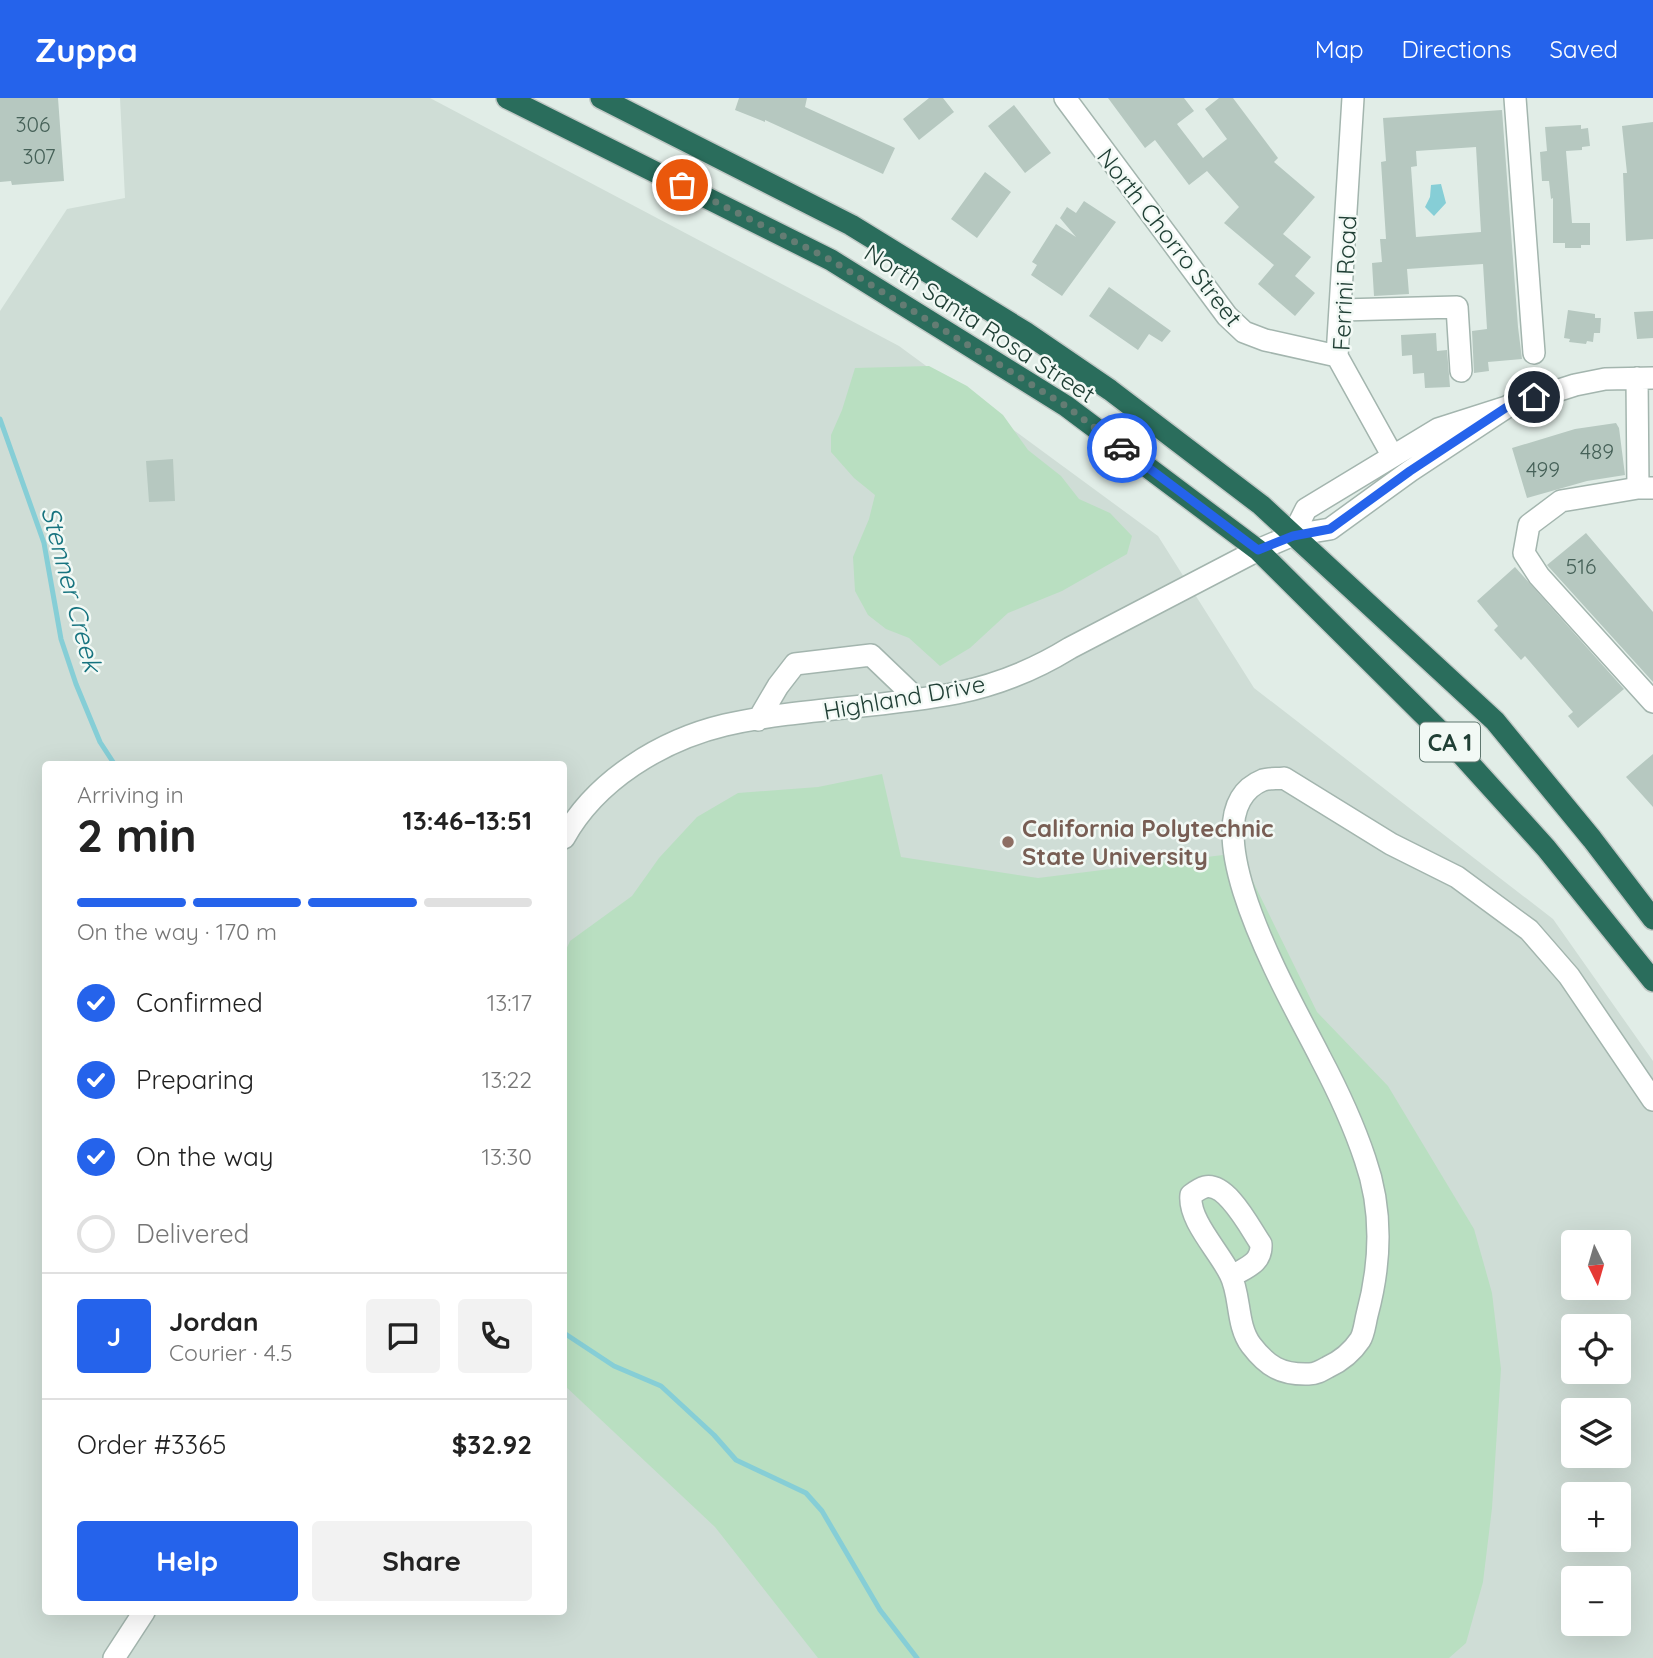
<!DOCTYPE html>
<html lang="en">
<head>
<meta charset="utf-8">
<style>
	body { margin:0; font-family:Quicksand,sans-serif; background:#f2f2f2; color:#222; height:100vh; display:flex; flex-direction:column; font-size:26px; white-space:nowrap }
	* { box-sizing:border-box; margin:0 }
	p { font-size:23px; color:#767676 }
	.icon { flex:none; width:38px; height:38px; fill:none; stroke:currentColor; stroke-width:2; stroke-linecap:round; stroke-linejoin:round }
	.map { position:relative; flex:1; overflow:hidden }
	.details { position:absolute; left:42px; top:663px; width:525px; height:854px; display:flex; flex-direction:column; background:#fff; border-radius:7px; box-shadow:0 7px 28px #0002 }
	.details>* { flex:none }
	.needle { width:46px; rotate:175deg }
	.buttons { position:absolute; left:1561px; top:1132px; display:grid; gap:14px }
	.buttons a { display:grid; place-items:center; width:70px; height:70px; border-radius:7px; background:#fff; box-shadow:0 7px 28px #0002; font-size:35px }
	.pin { position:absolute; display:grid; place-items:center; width:60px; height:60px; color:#fff; margin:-30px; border:4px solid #fff; border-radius:50%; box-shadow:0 2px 7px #0007 }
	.courier { position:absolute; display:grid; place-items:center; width:70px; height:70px; margin:-35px; border:5px solid #2563eb; border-radius:50%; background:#fff; color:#222; box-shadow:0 2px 9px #0007 }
	.headline em { font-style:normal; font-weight:700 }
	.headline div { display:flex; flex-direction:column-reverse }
	.headline { display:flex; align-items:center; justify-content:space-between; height:119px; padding:0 35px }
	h1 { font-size:46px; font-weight:700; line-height:52px }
	.bar { display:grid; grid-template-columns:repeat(4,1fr); gap:10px 7px; align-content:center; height:84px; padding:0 35px }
	.bar i { height:9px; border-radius:5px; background:#e0e0e0 }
	.bar .current { background:#2563eb }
	.bar p { grid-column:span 4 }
	.line { display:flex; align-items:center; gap:18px; padding:0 35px; border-top:2px solid #e0e0e0 }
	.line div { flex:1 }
	.round { display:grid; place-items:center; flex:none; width:74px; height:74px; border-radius:7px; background:#f2f2f2 }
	ol { padding:0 35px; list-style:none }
	li { display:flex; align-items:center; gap:21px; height:77px }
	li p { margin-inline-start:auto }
	li .icon { padding:7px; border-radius:50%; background:#2563eb; color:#fff; stroke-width:4 }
	li:last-child { color:#767676 }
	li i { width:38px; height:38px; border:4px solid #e0e0e0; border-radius:50% }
	.cta { display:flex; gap:14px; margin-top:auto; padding:14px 35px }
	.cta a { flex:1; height:80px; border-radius:7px; background:#2563eb; color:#fff; font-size:28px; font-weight:700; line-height:80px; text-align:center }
	.cta a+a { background:#f2f2f2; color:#222 }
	header { display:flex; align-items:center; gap:42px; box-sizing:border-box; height:98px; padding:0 35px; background:#2563eb; color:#fff }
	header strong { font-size:33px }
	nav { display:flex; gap:38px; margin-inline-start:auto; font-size:24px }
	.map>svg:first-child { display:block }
	.built { fill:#cfddd6; fill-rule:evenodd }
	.green { fill:#b9dfc1 }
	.water { fill:#86ced6 }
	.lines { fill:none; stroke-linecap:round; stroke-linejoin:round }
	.stream { stroke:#86ced6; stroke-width:5 }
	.building { fill:#b6c8c0; fill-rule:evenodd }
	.minor-casing { stroke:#a3b5ae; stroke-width:24 }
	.highway-casing { stroke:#c1c9c6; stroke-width:24 }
	.minor { stroke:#fff; stroke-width:21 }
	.highway { stroke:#2a6d5c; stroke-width:21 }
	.done { stroke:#647c73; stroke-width:7; stroke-dasharray:0 12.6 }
	.route { stroke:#2563eb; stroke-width:9 }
	.education-dot { fill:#8d6e63; stroke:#f2f9f5; stroke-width:2.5 }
	.labels { text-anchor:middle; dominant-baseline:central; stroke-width:5; stroke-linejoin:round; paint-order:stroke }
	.number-label { font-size:21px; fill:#466158 }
	.shield { fill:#f2f9f5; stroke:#5f776f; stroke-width:2 }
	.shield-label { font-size:23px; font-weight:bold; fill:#203f35 }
	.street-label { font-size:24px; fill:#203f35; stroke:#f2f9f5 }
	.education-label { font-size:24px; font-weight:bold; fill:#785e54; stroke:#f2f9f5; text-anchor:start }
	.water-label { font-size:26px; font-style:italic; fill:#16737f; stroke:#f2f9f5 }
</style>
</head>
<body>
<header>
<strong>Zuppa</strong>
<nav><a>Map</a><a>Directions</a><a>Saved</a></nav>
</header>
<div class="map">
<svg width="1653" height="1560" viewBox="0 0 1653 1560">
	<rect width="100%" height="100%" fill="#e1ede7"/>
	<path class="built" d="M120,0H430L899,248L1158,438L1254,590L1553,821L1653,963V1560H0V213L67,111L125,100ZM46,667H564V1514H46ZM1573,1144H1619V1190H1573ZM1573,1228H1619V1274H1573ZM1573,1312H1619V1358H1573ZM1573,1396H1619V1442H1573ZM1573,1480H1619V1526H1573Z"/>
	<path class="green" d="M929,268L967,288L1003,317L1028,352L1061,378L1079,401L1110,415L1132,438L1127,456L1062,493L1008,515L970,550L940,568L909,540L886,531L868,517L855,493L853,459L869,421L875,397L854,380L831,354V337L842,312L855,270Z
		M882,676L901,759L1038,780L1239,755L1317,914L1388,988L1474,1131L1492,1195L1501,1271L1492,1410L1483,1484L1466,1545L1449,1560H818L715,1429L564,1287V856L570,843L632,798L659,760L697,719L738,695L818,689Z"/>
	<path class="water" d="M1441,86L1446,105L1434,118L1425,109L1430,99L1431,87Z"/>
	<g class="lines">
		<path class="stream" d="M0,321L44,445L61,541L76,586L100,644L115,667
			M564,1235L614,1268L661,1288L714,1337L736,1362L806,1395L822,1413L880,1512L917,1560"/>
	</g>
	<path class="building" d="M0,0H58L64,83L12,87L11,83L0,84Z
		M739,0H807L805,9L895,50L883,76L765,22V24L735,12Z
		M929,0H943L954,14L919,42L903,21Z
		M1108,0H1184L1194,13L1177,26L1203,60L1227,41L1205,11L1219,0H1233L1278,60L1274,64L1315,99L1283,136L1311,159L1295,178L1315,195L1295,218L1258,186L1274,167L1224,125L1239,109L1207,73L1189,87L1155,42L1145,50Z
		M1014,7L1051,55L1025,75L988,28Z
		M1502,12L1518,229L1522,261L1488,264L1489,273L1474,275L1472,233L1487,231L1483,166L1407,171L1409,196L1374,198L1372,165L1382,164L1380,141H1386L1381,64L1386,63L1383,20ZM1476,49L1481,134L1416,139L1411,69L1417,68L1416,53Z
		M1653,24V141L1626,143L1623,75H1627L1622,28Z
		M1581,27V31L1588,30L1590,48L1582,49V52L1566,53L1572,125H1590V147H1581V150H1565V145H1553V100L1551,101L1549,83H1542L1540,54L1547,53L1545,29Z
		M985,74L1011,94L977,140L951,121Z
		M1084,103L1116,124L1062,198L1031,177L1037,167L1032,164L1056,126L1076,139L1060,120L1067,109L1076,115Z
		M1109,189L1171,233L1162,244L1149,236L1138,252L1089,218Z
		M1568,212L1595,216V220H1601L1600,235H1594L1593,244L1587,243L1586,246L1569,244L1570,241L1564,240Z
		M1653,213V240L1637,241L1634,214Z
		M1436,235L1437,253L1447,252L1450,289L1425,290L1424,275L1413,276L1412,257L1402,258L1401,237Z
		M1616,325L1619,330L1625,377L1587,383L1527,400L1512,350L1575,331Z
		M173,361L175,403L149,404L146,363Z
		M1586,435L1653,514V584L1547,467Z
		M1515,469L1624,591L1578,630L1568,618L1573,614L1525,558L1521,562L1494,532L1498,528L1477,503Z
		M1653,656V709L1626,679Z"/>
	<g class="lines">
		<g class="minor-casing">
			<path id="minor" d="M1065,0L1227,218L1244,234L1265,242L1337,258
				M1353,0L1337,258L1392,357
				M1515,0L1534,255
				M1341,212L1457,209L1461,273
				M1637,280L1638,390
				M1653,390H1638L1561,403L1529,427L1524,455L1539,478L1653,604
				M1293,437L1306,411L1438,331L1575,287L1605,281L1653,280
				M758,622L778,588L795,566L871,557L917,601
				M564,740C596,682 662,642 725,627C801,610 880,610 957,595C996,587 1036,571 1070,550L1258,452L1293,437L1330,431L1410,373L1513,305
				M1232,1178C1247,1169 1262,1165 1261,1146C1250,1130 1227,1084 1205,1089C1201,1090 1195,1094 1191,1097C1188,1122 1219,1153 1230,1176C1241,1197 1236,1227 1251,1247C1267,1268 1281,1277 1309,1276C1316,1276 1321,1273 1328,1269C1341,1263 1352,1254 1360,1242C1364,1236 1365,1225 1367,1217C1381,1165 1383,1112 1365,1061C1353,1025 1338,993 1320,959C1296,910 1179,716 1263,682C1269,680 1278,681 1284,680L1391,746L1457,779L1529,832L1569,878L1653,1002
				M114,1560L144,1514"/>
		</g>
		<g class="highway-casing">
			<path id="highway" d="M507,0L831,162L1066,308L1258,452L1441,634L1546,750L1653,883
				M601,0L851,127L1025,234L1110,292L1261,407L1495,623L1592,741L1653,821"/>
		</g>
		<use href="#minor" class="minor"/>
		<use href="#highway" class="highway"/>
	</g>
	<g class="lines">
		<path class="done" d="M682,87L831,162L1066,308L1122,350"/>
		<path class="route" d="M1122,350L1258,452L1293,438L1330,431L1410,373L1513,305L1534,299"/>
	</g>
	<circle class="education-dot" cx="1008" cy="744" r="7"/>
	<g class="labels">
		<g class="number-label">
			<text x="33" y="26">306</text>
			<text x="39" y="58">307</text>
			<text x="1597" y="353">489</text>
			<text x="1543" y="371">499</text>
			<text x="1581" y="468">516</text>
		</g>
		<rect class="shield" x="1420" y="624.5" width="60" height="39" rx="5"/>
		<g class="shield-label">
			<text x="1450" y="644">CA 1</text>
		</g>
		<g class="street-label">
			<text transform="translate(1170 139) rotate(52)">North Chorro Street</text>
			<text transform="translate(1344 185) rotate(-87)">Ferrini Road</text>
			<text transform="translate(980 225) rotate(33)">North Santa Rosa Street</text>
			<text transform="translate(904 599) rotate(-10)">Highland Drive</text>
		</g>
		<g class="education-label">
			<text x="1022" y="730">California Polytechnic<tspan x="1022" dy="28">State University</tspan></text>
		</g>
		<g class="water-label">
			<text transform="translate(72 491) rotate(75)">Stenner Creek</text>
		</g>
	</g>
</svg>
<div class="buttons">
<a><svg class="needle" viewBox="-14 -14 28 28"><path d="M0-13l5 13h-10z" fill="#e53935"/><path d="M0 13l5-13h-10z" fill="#767676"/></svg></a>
<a><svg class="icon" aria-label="locate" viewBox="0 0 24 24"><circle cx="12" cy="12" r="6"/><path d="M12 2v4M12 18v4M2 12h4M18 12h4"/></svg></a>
<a><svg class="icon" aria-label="layers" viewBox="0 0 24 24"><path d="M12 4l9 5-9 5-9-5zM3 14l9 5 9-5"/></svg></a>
<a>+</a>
<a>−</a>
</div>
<div class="pin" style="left:682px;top:87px;background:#ea580c"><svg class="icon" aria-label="bag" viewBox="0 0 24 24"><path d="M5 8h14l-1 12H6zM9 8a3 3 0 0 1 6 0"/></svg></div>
<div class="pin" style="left:1534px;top:299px;background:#1f2937"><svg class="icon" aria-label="home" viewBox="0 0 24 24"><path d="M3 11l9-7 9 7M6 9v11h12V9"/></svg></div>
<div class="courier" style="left:1122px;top:350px"><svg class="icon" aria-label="car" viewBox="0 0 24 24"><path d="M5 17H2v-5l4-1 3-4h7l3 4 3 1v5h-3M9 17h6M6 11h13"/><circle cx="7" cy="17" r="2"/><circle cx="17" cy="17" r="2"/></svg></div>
<section class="details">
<div class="headline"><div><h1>2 min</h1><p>Arriving in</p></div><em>13:46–13:51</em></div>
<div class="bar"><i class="current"></i><i class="current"></i><i class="current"></i><i></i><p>On the way · 170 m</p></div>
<ol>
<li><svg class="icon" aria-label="check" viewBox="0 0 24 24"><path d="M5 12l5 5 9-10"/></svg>Confirmed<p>13:17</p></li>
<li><svg class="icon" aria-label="check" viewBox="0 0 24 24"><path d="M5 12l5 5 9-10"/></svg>Preparing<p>13:22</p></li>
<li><svg class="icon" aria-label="check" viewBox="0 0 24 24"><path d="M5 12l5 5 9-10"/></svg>On the way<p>13:30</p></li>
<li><i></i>Delivered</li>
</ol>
<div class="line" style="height:126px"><b class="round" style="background:#2563eb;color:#fff">J</b><div><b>Jordan</b><p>Courier · 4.5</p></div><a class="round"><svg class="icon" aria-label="chat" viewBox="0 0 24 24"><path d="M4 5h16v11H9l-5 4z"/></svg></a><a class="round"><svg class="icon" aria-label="phone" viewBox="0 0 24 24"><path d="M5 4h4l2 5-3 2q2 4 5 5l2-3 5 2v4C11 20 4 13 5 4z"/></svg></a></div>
<div class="line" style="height:91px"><div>Order #3365</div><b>$32.92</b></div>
<div class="cta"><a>Help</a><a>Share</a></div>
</section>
</div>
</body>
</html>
